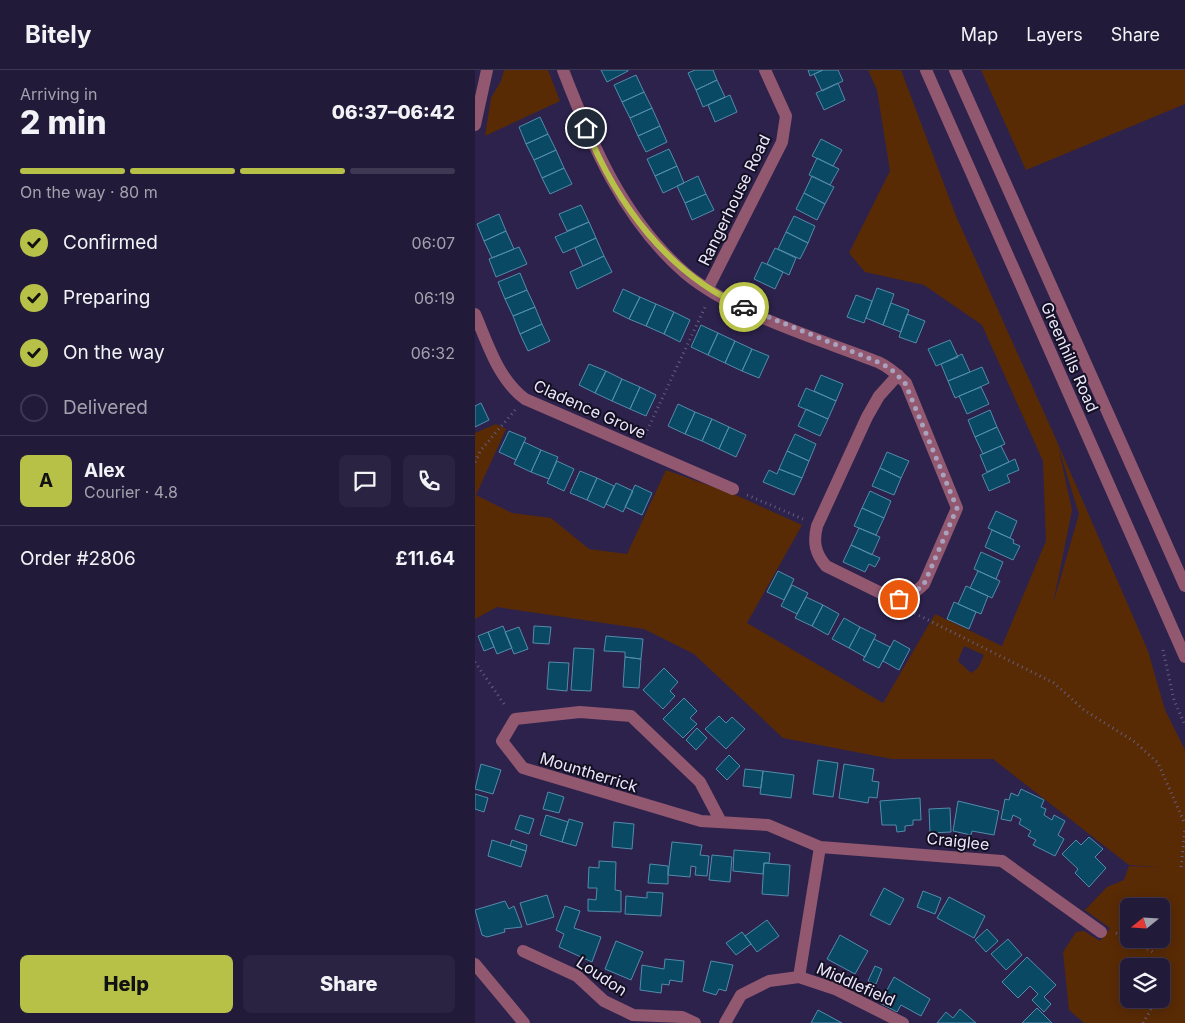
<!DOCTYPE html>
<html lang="en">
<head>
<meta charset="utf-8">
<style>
	body { margin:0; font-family:Inter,sans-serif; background:#2a2341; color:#f1f3f6; height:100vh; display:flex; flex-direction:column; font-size:19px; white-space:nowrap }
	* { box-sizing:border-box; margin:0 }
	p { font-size:16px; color:#a2a1ae }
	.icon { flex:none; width:28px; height:28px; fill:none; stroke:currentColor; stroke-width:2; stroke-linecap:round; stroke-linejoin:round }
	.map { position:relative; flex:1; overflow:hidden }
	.sheet { display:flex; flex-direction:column; background:#221a39; width:475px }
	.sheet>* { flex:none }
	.needle { width:32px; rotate:252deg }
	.fabs { position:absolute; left:645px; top:828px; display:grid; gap:10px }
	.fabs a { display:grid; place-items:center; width:50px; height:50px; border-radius:8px; background:#221a39; box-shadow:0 2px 12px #0003,0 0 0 1px #3f3853; font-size:25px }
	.pin { position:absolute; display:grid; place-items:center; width:42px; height:42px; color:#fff; margin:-21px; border:2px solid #fff; border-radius:50%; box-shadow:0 1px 5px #0007 }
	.courier { position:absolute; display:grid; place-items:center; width:50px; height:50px; margin:-25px; border:4px solid #b7c148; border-radius:50%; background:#fff; color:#222; box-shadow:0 1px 6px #0007 }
	.summary em { font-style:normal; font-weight:800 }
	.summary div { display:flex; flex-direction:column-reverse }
	.summary { display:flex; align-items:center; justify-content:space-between; height:85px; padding:0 20px }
	h1 { font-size:32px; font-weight:800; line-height:38px }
	.bar { display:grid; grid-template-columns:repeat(4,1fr); gap:8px 5px; align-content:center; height:60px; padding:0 20px }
	.bar i { height:6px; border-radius:4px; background:#3f3853 }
	.bar .active { background:#b7c148 }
	.bar p { grid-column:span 4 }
	.line { display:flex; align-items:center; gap:12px; padding:0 20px; border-top:1px solid #3f3853 }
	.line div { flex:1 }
	.round { display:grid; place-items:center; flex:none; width:52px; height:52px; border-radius:8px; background:#2a2341 }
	ol { padding:0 20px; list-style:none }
	li { display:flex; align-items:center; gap:15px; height:55px }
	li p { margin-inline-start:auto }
	li .icon { padding:5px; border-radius:50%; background:#b7c148; color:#111; stroke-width:4 }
	li:last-child { color:#a2a1ae }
	li i { width:28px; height:28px; border:2px solid #3f3853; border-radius:50% }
	.primary-button { display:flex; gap:10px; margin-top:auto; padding:10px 20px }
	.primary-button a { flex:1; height:58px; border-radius:8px; background:#b7c148; color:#111; font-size:20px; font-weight:800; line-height:58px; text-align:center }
	.primary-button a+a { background:#2a2341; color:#f1f3f6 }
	header { display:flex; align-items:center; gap:30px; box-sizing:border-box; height:70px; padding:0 25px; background:#221a39; border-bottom:1px solid #3f3853 }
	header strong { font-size:24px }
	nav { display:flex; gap:28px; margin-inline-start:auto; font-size:18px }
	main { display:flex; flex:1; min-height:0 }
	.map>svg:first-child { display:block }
	.green { fill:#592b05; fill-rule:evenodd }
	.building { fill:#094964; stroke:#538baa }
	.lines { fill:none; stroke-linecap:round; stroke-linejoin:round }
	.path { stroke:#665d81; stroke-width:3; stroke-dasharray:1 4; stroke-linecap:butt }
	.minor { stroke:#925870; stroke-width:12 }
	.done { stroke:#a8a2bf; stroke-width:5; stroke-dasharray:0 9 }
	.route { stroke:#b7c148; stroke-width:6 }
	.labels { text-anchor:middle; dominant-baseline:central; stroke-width:4; stroke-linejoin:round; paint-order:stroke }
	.street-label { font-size:16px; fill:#ebe7fd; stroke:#141022 }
</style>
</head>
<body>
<header>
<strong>Bitely</strong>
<nav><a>Map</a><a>Layers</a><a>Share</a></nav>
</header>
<main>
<section class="sheet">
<div class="summary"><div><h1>2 min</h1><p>Arriving in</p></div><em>06:37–06:42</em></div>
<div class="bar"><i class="active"></i><i class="active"></i><i class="active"></i><i></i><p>On the way · 80 m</p></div>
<ol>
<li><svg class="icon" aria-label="check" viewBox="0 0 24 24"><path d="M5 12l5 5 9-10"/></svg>Confirmed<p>06:07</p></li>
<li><svg class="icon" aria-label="check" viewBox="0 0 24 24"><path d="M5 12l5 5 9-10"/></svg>Preparing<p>06:19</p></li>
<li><svg class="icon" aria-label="check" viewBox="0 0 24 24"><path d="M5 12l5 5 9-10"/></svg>On the way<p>06:32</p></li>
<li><i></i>Delivered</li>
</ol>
<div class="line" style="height:90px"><b class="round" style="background:#b7c148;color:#111">A</b><div><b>Alex</b><p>Courier · 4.8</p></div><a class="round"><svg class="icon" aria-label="chat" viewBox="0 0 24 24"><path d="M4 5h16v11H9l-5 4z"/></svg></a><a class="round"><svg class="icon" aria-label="phone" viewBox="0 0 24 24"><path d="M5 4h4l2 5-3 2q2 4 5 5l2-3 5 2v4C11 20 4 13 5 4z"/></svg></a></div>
<div class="line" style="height:65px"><div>Order #2806</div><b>£11.64</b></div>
<div class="primary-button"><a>Help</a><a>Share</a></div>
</section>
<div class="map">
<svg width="710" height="953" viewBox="0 0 710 953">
	<rect width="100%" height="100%" fill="#2d224c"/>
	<path class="green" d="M29,0H73L85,31L10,66L16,28L26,11Z
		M393,0H426L481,146L580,367L673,581L690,640L710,680V953H609L594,940L588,882L601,862L609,861L625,871L635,858L610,840L632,817L649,810L654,796L683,797L654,795L518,689H417L308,668L219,584L169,559L22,537L0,549V363L21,354L31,359L1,425L37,443L76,448L114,479L152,484L191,400L263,426L327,455L272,553L408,633L460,544L527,576L571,471L568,391L507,255L449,215L390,202L374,183L415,101L402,20ZM583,376L604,444L578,534L597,440ZM489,576L509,585L503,598L496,603L483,591ZM654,836H686V869H654ZM654,896H686V929H654Z
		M506,0H710V34L551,100Z"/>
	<path class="building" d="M126,0H153V1L132,12Z
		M220,0H238L242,10L221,20L213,3Z
		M333,0H348L335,6Z
		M348,0H363L368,11L347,21L339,4Z
		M161,5L169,22L147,32L139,15Z
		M242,10L250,27L228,37L221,20Z
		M363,13L370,30L349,40L341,23Z
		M169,22L177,38L155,48L147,32Z
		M255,25L262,42L240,52L233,35Z
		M177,38L185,56L163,66L155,48Z
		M65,47L73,64L51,74L44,57Z
		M185,56L192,72L171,82L163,66Z
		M73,64L81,80L59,90L51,74Z
		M346,69L367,80L358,96L337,86Z
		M194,79L202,96L180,106L172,89Z
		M81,80L89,98L67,108L59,90Z
		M342,88L364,99L355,115L334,105Z
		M202,96L209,113L188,123L180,106Z
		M89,98L97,114L75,124L67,108Z
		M223,106L231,124L210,133L202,116Z
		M337,106L359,117L350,134L329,123Z
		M329,123L350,134L342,150L321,139Z
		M231,124L239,140L217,150L210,133Z
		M106,135L114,152L92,161L84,144Z
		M24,144L31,161L9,171L2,154Z
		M319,146L340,156L333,173L311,162Z
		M114,152L121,168L88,183L80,167Z
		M31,161L39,179L17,188L9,171Z
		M311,162L333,173L325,189L303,179Z
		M121,168L129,186L108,196L100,178Z
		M44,177L52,194L21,207L14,189Z
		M300,178L321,188L314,205L292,194Z
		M129,186L137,202L102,219L95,202Z
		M287,192L308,202L300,219L279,209Z
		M45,203L52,220L30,229L23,212Z
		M402,218L419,224L408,255L391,248Z
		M148,219L165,227L154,249L138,241Z
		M52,220L60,237L38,246L30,229Z
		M381,225L397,231L389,253L372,247Z
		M165,227L181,234L171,256L154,249Z
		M416,233L434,240L426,262L408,255Z
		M181,234L199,242L189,264L171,256Z
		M60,237L67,254L45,264L38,246Z
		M199,242L215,250L205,272L189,264Z
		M432,244L450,251L441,273L424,267Z
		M67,254L75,271L53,281L45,264Z
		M226,255L243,263L233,285L216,277Z
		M243,263L260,271L250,293L233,285Z
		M475,270L483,287L461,296L453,279Z
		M260,271L277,279L267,301L250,293Z
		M277,279L294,286L284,308L267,301Z
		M487,284L495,302L473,311L466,294Z
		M114,294L131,301L120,323L104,315Z
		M507,297L514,313L480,328L473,311Z
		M131,301L147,309L137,331L120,323Z
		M346,305L368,314L361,331L339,321Z
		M147,309L165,317L155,339L137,331Z
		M165,317L181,325L171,346L155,339Z
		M506,317L514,334L492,344L484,326Z
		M331,318L361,331L353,349L323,336Z
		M6,333L14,350L0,357V336Z
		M203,334L220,342L210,364L193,356Z
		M331,339L353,349L345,366L323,356Z
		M515,340L522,357L500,367L493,350Z
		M220,342L237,349L227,371L210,364Z
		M237,349L254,357L244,379L227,371Z
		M254,357L271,365L261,387L244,379Z
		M522,357L530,374L508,384L500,367Z
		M34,361L51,368L41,390L24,382Z
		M320,364L341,374L334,391L312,381Z
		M49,372L66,380L56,402L39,394Z
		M526,376L534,392L512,402L505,385Z
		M66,380L83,387L74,409L56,402Z
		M312,381L334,391L327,408L304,399Z
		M412,382L434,391L426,408L405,398Z
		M540,389L544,400L532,405L535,412L514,421L507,405Z
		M82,391L99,399L89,421L72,413Z
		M405,398L426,408L419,425L397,416Z
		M304,399L327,408L319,425L288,412L294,400L302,404Z
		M105,401L122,408L112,430L95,423Z
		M122,408L139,416L129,438L112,430Z
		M141,413L158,421L148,442L131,434Z
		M160,415L177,423L167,445L150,437Z
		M395,421L416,431L409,448L387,438Z
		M387,438L409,448L401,465L379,456Z
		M521,441L542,451L535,468L513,458Z
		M384,458L405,467L397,485L376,475Z
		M517,460L539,470L538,473L545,476L538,490L510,477Z
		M376,475L405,488L400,497L394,494L390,502L368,492Z
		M506,482L528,492L521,509L499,499Z
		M303,501L319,509L309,530L292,522Z
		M503,501L525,511L517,528L495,518Z
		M317,515L333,523L322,544L306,536Z
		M491,516L513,526L506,544L483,534Z
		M331,527L348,535L337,556L320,548Z
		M479,532L501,542L494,559L472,549Z
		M348,535L364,544L353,565L337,556Z
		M369,548L385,557L374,578L357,569Z
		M28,556L37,578L22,584L13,562Z
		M59,556L76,557L74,574L58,573Z
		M44,557L53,579L39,584L30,562Z
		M385,557L401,565L390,587L374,578Z
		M13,562L19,577L9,581L3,566Z
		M131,566L168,569L166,589L150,587V582L129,581Z
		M399,569L415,577L404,598L388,590Z
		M419,570L435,579L424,600L408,591Z
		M99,578L119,579L116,621L96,620Z
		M150,587L166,589L164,618L148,617Z
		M74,592L94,593L92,621L72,619Z
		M189,598L203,612L195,621L200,626L188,639L168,620Z
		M209,628L222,641L215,648L222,654L208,668L188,649Z
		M244,646L251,653L257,647L270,659L251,679L230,659Z
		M222,658L232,668L221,680L211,670Z
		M254,685L265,696L252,710L241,699Z
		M343,690L363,693L358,727L338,724Z
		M6,694L26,700L18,724L0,719Z
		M369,694L399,699L397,711L404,712L402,728L394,727L393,733L364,728Z
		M270,699L288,701L286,718L268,716Z
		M288,701L319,705L316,728L285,724Z
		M546,719L569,730L566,737L571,739L569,745L577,750L579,745L590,751L583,765L589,769L580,786L558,775L561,770L553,766L556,761L544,754L546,749L538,745L536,751L526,749L530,729L534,730L536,723L543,726Z
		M73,722L89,727L84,743L68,739Z
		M0,724L13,728L9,742L0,739Z
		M445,728L446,750H438V755L430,756V761L422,762L421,755H407L405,731Z
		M483,731L524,741L519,765L497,761L496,765L478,761Z
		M475,738L476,762L455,763L454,739Z
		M45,745L59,749L54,764L40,759Z
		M71,745L93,752L87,772L65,765Z
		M94,749L108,753L101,776L87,772Z
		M139,752L159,754L157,779L137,777Z
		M614,767L628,779L620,787L631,798L614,817L600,803L603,799L587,784L601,770L606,775Z
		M17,770L51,781L46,797L13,786Z
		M37,770L52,775L51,781L35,776Z
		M197,772L227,775L225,785L234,786L232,806L220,805L221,797L216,796L215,807L193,805Z
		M259,780L295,783L294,793H289L288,804L258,801Z
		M237,785L257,787L255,812L234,810Z
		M124,791L141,792L140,820L146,821V842L113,841V829L121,830L122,818H113L114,797L124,798Z
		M289,793L315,795L313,826L287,824Z
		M175,794L193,796V814L173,813Z
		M409,818L429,829L415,855L395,845Z
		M448,821L466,828L460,844L442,837Z
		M172,822L188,823L186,846L150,844L151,826L172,828Z
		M72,825L79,847L52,855L45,833Z
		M474,827L510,846L499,868L462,848Z
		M30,831L34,839L39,836L47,857L29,859L30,862L12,867L7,865L0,840Z
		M90,836L105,841L99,858L126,867L117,892L84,877L89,864L81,860Z
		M292,850L304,866L282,882L270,866Z
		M512,859L523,871L511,882L500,870Z
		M267,862L276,874L261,885L251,873Z
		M365,865L393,881L380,904L352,889Z
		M533,869L547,885L531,900L516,884Z
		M141,871L168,882L156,910L130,899Z
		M552,887L581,915L569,927L576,934L569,942L557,930L563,924L555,916L543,928L527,912Z
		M190,889L209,891L207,912L195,910L194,915L187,914L186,923L165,920L167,895L189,899Z
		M236,891L258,895L251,921L244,919L241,925L228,921Z
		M400,896L407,899L401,914L393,911Z
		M419,907L455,929L446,946L426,935L422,942L405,933Z
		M562,938L577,953H547Z
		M485,939L501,953H462L471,942L478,948Z
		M343,940L367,953H336Z"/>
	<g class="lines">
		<path class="path" d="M170,365L231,235
			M0,392L6,380L41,339
			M272,425L328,449
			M437,539L439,543L579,613L609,640L660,672L683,693L710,754
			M688,580L699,630L710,655
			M0,592L31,637
			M706,797L710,759
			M641,863L680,883
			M668,953L681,931"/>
		<path class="minor" d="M88,0C117,75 148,149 210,203C259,244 344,269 403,292C414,297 422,304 431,313L482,438L449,514C439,524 431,529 416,528L351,496C340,483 338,472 342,456L392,347L404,326L423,305
			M451,0L710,587
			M480,0L710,516
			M0,55L12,0
			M233,218L307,72L311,46L290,0
			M0,244C13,274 23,309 50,329L258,419
			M246,752L225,712L156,646L105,642L40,649L27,671L48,698L226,751L293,755L345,777L527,791L626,862
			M48,881L102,906L129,931L158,945L207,947L220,953
			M0,894L49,953
			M324,907L345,777
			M250,953L266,925L294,911L324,907L360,919L428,953"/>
	</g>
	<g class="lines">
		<path class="done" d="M269,237L403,292L415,298L430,313L482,438L449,514L440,522L424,529"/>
		<path class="route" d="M111,58C141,133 193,204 269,237"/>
	</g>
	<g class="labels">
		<g class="street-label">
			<text transform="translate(259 130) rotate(-64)">Rangerhouse Road</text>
			<text transform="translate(595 287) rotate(66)">Greenhills Road</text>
			<text transform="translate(115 339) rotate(24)">Cladence Grove</text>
			<text transform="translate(114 702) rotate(17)">Mountherrick</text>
			<text transform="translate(483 771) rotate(6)">Craiglee</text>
			<text transform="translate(127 906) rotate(34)">Loudon</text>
			<text transform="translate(381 914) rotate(24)">Middlefield</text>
		</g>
	</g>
</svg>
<div class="fabs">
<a><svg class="needle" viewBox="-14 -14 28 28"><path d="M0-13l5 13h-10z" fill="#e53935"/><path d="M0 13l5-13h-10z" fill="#a2a1ae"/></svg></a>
<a><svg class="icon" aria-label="layers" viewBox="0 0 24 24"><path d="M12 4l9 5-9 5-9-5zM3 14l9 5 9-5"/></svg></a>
</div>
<div class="pin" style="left:424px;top:529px;background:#ea580c"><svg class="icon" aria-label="bag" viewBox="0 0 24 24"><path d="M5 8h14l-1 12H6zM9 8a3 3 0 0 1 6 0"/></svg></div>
<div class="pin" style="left:111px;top:58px;background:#1f2937"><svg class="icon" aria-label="home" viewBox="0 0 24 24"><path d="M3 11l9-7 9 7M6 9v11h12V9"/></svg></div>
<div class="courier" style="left:269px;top:237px"><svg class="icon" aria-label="car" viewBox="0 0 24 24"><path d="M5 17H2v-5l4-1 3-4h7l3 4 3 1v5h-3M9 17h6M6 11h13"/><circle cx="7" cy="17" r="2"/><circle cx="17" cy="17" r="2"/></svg></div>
</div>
</main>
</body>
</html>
